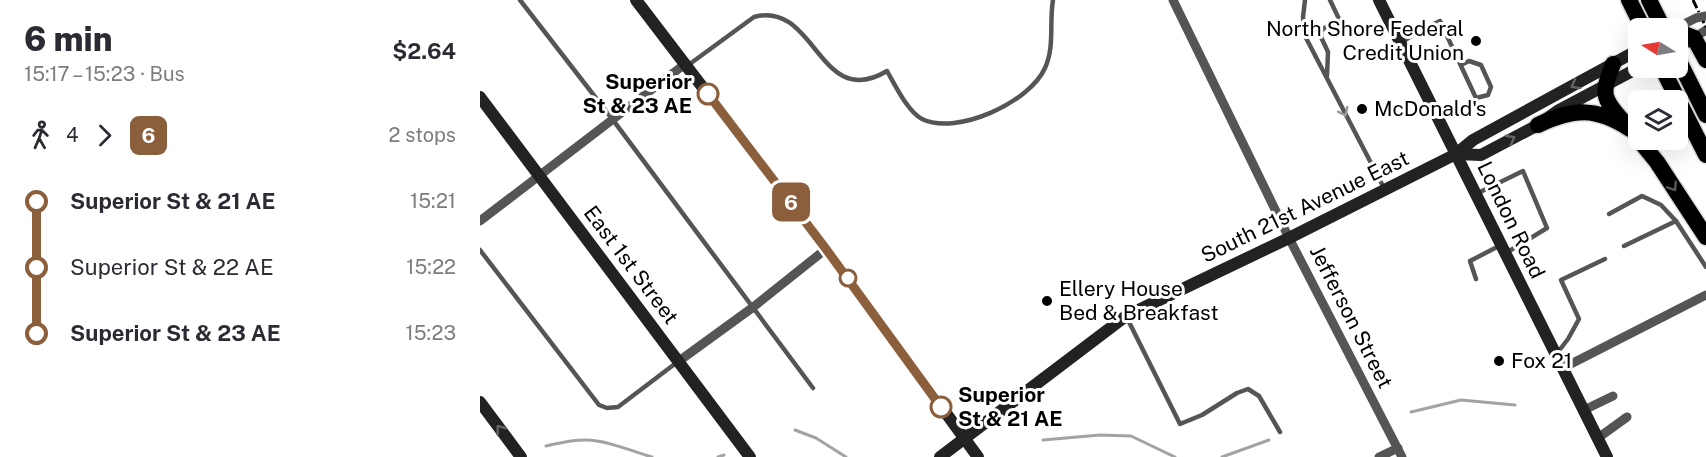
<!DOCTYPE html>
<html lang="en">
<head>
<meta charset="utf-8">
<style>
	body { margin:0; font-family:"Public Sans",sans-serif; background:#f2f2f3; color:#2b2b33; height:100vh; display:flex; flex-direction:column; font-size:22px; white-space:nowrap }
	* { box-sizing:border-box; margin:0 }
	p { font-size:20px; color:#7c7c81 }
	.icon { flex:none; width:33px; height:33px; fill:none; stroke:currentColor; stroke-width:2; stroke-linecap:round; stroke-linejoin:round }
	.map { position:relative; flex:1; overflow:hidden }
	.drawer { display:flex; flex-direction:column; background:#fff; width:480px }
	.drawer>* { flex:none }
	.badge { padding:0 12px; border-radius:9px; font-size:21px; line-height:39px }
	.needle { width:39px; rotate:281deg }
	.buttons { position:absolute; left:1148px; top:18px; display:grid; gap:12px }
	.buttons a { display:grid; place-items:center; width:60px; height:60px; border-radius:9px; background:#fff; box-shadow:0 6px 24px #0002; font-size:30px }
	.map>.badge { position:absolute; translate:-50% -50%; box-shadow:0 0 0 3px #fff }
	.legs { display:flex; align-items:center; gap:9px; height:66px; padding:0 24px; font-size:20px }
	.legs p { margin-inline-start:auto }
	.head { display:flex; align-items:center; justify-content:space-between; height:102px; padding:0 24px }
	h1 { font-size:33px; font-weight:800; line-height:45px }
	ul { padding:0 24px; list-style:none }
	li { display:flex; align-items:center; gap:21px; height:66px; font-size:22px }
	li i { display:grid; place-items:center; width:9px; height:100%; margin:0 8px; background:currentColor }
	li i::after { content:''; width:15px; height:15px; margin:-8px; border:4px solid; border-radius:50%; background:#fff }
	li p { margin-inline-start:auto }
	li:first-child i { background:linear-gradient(#0000 50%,currentColor 0) }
	li:last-child i { background:linear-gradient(currentColor 50%,#0000 0) }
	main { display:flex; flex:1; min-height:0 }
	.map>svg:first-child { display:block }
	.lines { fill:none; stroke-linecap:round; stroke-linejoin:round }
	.stream { stroke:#a3a3a3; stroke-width:3 }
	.highway-casing { stroke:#dbdbdb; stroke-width:19 }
	.lane { stroke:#555; stroke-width:4.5 }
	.street { stroke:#555; stroke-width:9 }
	.secondary { stroke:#222; stroke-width:12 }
	.highway { stroke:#000; stroke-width:16 }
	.rail { stroke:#000; stroke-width:3; stroke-dasharray:9 3 1.5 3; stroke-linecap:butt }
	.street-bridge { stroke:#555; stroke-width:9 }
	.oneway { stroke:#646464 }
	.oneway2 { stroke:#999 }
	.oneway3 { stroke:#595959 }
	.line-1-casing { stroke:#fff; stroke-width:14 }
	.line-1 { stroke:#8b5e3c; stroke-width:9 }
	.poi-dot { fill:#000; stroke:#fff; stroke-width:2 }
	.stop-1-dot { fill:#fff; stroke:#8b5e3c; stroke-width:3 }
	.labels { text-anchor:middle; stroke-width:6; stroke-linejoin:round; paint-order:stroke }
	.poi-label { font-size:21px; fill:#000; stroke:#fff; text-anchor:start }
	.stop-label { font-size:21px; font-weight:bold; fill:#000; stroke:#fff; text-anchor:end }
	.street-label { font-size:21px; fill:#000; stroke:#fff }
</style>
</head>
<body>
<main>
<section class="drawer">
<div class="head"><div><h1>6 min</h1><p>15:17 – 15:23 · Bus</p></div><b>$2.64</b></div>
<div class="legs"><svg class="icon" aria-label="walk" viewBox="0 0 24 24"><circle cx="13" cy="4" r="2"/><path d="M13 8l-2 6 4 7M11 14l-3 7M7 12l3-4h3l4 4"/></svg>4<svg class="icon" aria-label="forward" viewBox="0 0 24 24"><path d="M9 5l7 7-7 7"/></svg><b class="badge" style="background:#8b5e3c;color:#fff">6</b><p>2 stops</p></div>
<ul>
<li><i style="color:#8b5e3c"></i><b>Superior St &amp; 21 AE</b><p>15:21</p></li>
<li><i style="color:#8b5e3c"></i><span>Superior St &amp; 22 AE</span><p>15:22</p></li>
<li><i style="color:#8b5e3c"></i><b>Superior St &amp; 23 AE</b><p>15:23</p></li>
</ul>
</section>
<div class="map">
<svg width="1226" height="457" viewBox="0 0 1226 457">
	<rect width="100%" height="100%" fill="#fff"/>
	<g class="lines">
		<g class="stream">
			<polyline points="931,412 981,400 1035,405"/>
			<polyline points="315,430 336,438 366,457"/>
			<polyline points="563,440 620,435 651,436 695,457"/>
			<path d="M 66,446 C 80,443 93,439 108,440 C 129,441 151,451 172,457"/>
			<polyline points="238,457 244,455"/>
			<polyline points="742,457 789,440"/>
		</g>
		<g class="highway-casing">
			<g id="highway">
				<polyline points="1149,0 1163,28"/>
				<polyline points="1169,0 1183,28"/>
				<polyline points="1197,31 1214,38 1226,60"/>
				<polyline points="1197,57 1226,115"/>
				<path d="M 1133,64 C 1122,93 1121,97 1143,121"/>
				<polyline points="1182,68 1226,155"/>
				<path d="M 1058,125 C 1094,108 1116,107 1150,129"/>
				<polyline points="1159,140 1177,162 1226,237"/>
			</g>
		</g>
		<g class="lane">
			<polyline points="40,0 133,120 333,388"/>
			<polyline points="825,0 823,17 825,36 904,188"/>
			<polyline points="921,43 939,31 960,21 996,98 1008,95 1011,87 1001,65 989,61 981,65"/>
			<path d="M 207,66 L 274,17 C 336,0 339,112 407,71 C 415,85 428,112 442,119 C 477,136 550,102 565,68 C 575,46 569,23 573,0"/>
			<polyline points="847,76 848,52 841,37 841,31 846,27 860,21 850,0"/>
			<polyline points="996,194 1043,171 1067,228 1026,253"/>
			<polyline points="1129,214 1162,196 1181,205 1196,221"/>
			<polyline points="1144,246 1196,221 1226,267"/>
			<polyline points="0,250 119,405 127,408 138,407 196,363"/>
			<polyline points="996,279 990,261 1019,246"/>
			<polyline points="647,318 700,424 722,415 757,393 768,389 779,396 800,432"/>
			<polyline points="1078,352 1088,339 1099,319 1081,280 1125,259"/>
		</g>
		<g class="street">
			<polyline points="693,0 809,238 922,457"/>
			<polyline points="1214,38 1226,30"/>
			<polyline points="0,221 205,64"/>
			<polyline points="199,361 272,308 346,249"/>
			<polyline points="1083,368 1226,295"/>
			<polyline points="1104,410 1133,396"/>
			<polyline points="1118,438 1147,417"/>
			<polyline points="899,457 918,448"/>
		</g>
		<g class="secondary">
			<polyline points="156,0 350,254 498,457"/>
			<polyline points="899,0 1127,457"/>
			<polyline points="1197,47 1214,38"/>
			<polyline points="0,97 270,457"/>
			<polyline points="976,154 1001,155 1058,125 1079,110 1158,68"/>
			<polyline points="0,402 41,457"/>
			<polyline points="460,457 646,316 809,238 976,154 993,140 1158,50"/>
		</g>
		<use href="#highway" class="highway"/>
		<polyline class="rail" points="1213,0 1226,27"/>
		<polyline class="street-bridge" points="1196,28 1216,18 1226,16"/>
	</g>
	<defs><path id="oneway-chevron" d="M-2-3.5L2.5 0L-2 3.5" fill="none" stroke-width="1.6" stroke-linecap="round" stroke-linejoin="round" transform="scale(1.5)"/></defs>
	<g class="oneway">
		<use href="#oneway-chevron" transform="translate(1095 85) rotate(151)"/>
		<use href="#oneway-chevron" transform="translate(1031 139) rotate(-28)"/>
		<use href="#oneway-chevron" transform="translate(20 429) rotate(-127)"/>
	</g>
	<use class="oneway2" href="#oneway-chevron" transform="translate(864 112) rotate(63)"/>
	<use class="oneway3" href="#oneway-chevron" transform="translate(1193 187) rotate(57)"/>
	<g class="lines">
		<g class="line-1-casing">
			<polyline id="line-1" points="228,94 346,249 461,407"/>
		</g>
		<use href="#line-1" class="line-1"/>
	</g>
	<g class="poi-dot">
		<circle cx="996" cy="41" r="6"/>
		<circle cx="882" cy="109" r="6"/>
		<circle cx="567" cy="301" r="6"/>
		<circle cx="1019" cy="361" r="6"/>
	</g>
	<g class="stop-1-dot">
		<circle cx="228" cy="94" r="10"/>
		<circle cx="368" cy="278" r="8"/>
		<circle cx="461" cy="407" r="10"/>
	</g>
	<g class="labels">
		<g class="poi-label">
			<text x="984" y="36" text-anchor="end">North Shore Federal<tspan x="984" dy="24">Credit Union</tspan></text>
			<text x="894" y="116">McDonald's</text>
			<text x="579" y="296">Ellery House<tspan x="579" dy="24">Bed &amp; Breakfast</tspan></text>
			<text x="1031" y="368">Fox 21</text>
		</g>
		<g class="stop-label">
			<text x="212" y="89">Superior<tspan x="212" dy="24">St &amp; 23 AE</tspan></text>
			<text x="478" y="402" text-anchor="start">Superior<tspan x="478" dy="24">St &amp; 21 AE</tspan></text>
		</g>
		<g class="street-label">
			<text transform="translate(825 207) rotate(-26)" y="7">South 21st Avenue East</text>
			<text transform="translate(1031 220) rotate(64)" y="7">London Road</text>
			<text transform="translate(151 265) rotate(53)" y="7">East 1st Street</text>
			<text transform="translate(871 317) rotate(63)" y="7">Jefferson Street</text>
		</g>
	</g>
</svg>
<div class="buttons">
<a><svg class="needle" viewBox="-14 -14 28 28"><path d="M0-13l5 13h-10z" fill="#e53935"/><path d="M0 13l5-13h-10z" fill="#7c7c81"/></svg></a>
<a><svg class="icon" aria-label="layers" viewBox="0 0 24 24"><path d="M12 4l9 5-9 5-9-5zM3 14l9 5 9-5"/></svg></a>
</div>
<b class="badge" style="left:311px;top:202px;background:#8b5e3c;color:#fff">6</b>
</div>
</main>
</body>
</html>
